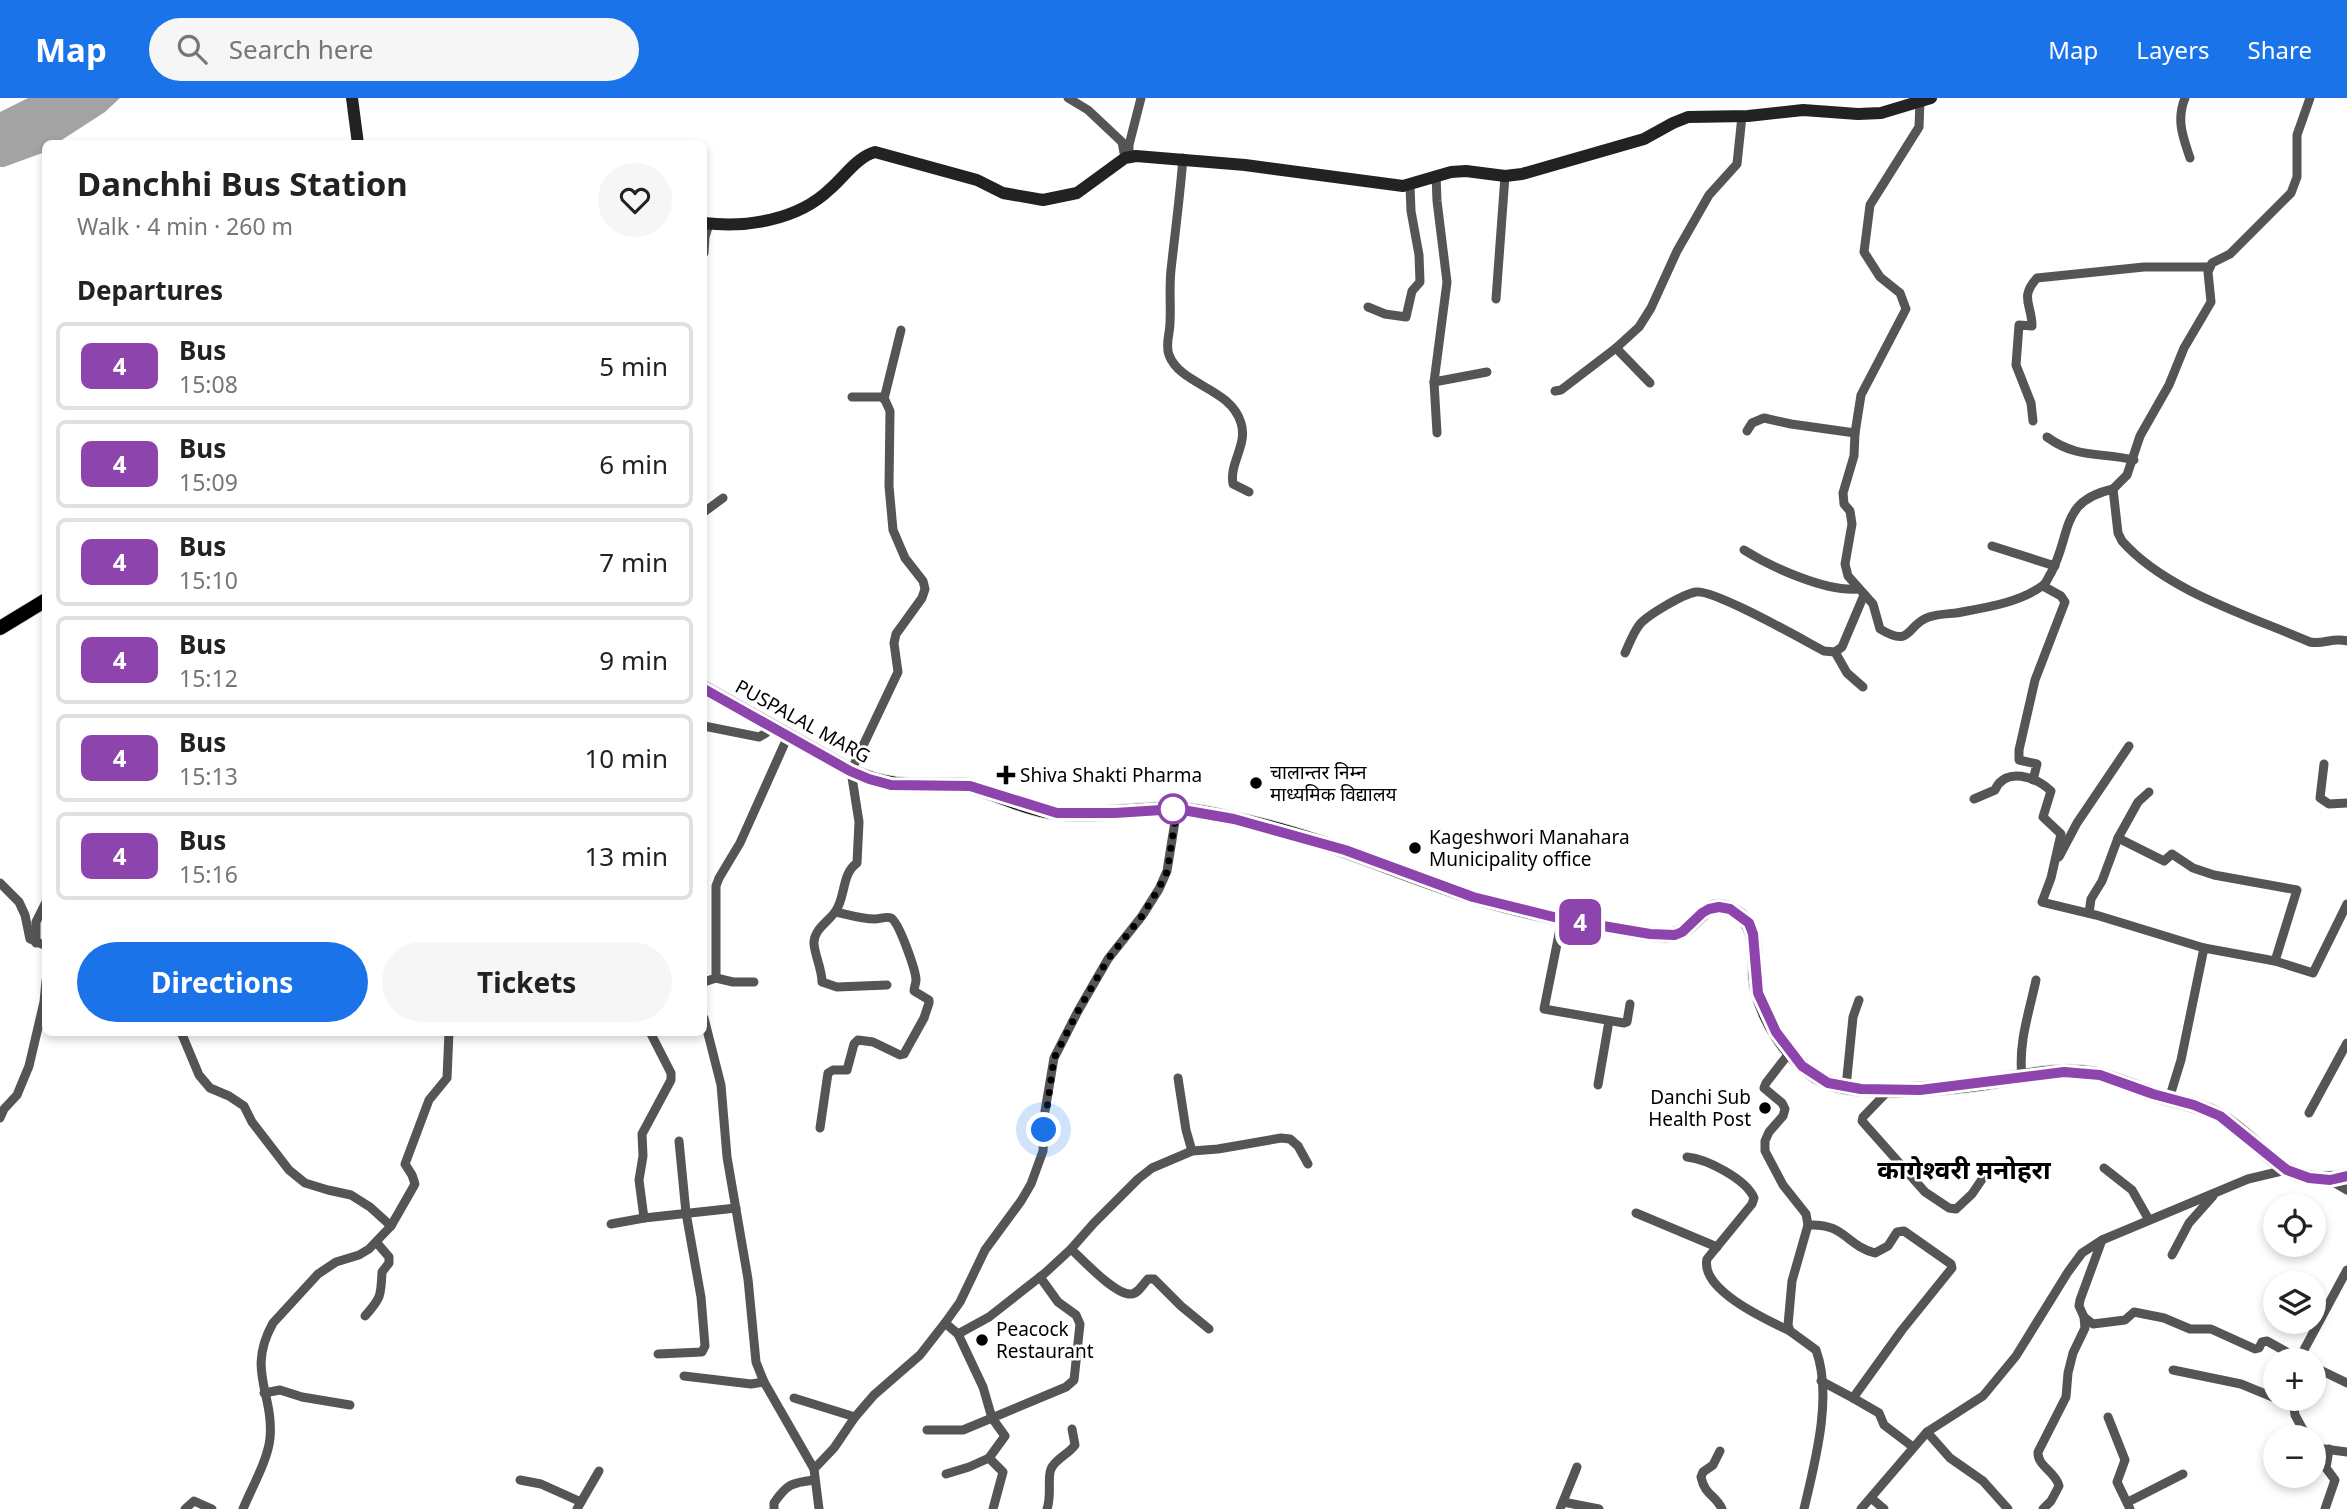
<!DOCTYPE html>
<html lang="en">
<head>
<meta charset="utf-8">
<style>
	body { margin:0; font-family:"Noto Sans","Noto Sans Devanagari",sans-serif; background:#f6f6f6; color:#222; height:100vh; display:flex; flex-direction:column; font-size:26px; white-space:nowrap }
	* { box-sizing:border-box; margin:0 }
	p { font-size:23px; color:#767676 }
	.icon { flex:none; width:38px; height:38px; fill:none; stroke:currentColor; stroke-width:2; stroke-linecap:round; stroke-linejoin:round }
	.map { position:relative; flex:1; overflow:hidden }
	.sheet { position:absolute; left:42px; top:42px; width:665px; height:896px; display:flex; flex-direction:column; background:#fff; border-radius:10px; box-shadow:0 4px 10px #0003 }
	.sheet>* { flex:none }
	.badge { padding:0 14px; border-radius:10px; font-size:24px; line-height:46px }
	.buttons { position:absolute; left:2263px; top:1096px; display:grid; gap:14px }
	.buttons a { display:grid; place-items:center; width:63px; height:63px; border-radius:50%; background:#fff; box-shadow:0 4px 10px #0003; font-size:35px }
	.you { position:absolute; width:35px; height:35px; margin:-18px; border:5px solid #fff; border-radius:50%; background:#1a73e8; box-shadow:0 0 0 10px #1a73e833 }
	.map>.badge { position:absolute; translate:-50% -50%; box-shadow:0 0 0 4px #fff }
	h2 { padding:0 35px; font-size:26px; line-height:63px }
	.round { display:grid; place-items:center; flex:none; width:74px; height:74px; border-radius:37px; background:#f6f6f6 }
	.summary { display:flex; align-items:center; justify-content:space-between; height:119px; padding:0 35px }
	h1 { font-size:33px; font-weight:700; line-height:52px }
	.primary-button { display:flex; gap:14px; margin-top:auto; padding:14px 35px }
	.primary-button a { flex:1; height:80px; border-radius:42px; background:#1a73e8; color:#fff; font-size:28px; font-weight:700; line-height:80px; text-align:center }
	.primary-button a+a { background:#f6f6f6; color:#222 }
	ul { padding:0; list-style:none }
	li { display:flex; align-items:center; gap:21px; height:88px; margin:0 14px 10px; padding:0 21px; border:4px solid #e0e0e0; border-radius:10px }
	li div { flex:1 }
	li b { display:block; font-size:26px }
	li em { font-style:normal }
	li .badge { min-width:77px; font-weight:700; text-align:center }
	header { display:flex; align-items:center; gap:42px; box-sizing:border-box; height:98px; padding:0 35px; background:#1a73e8; color:#fff }
	header strong { font-size:33px }
	nav { display:flex; gap:38px; margin-inline-start:auto; font-size:24px }
	.search { width:490px; height:63px; background:#f6f6f6; display:flex; align-items:center; gap:18px; box-sizing:border-box; padding:0 24px; border-radius:38px; color:#767676; font-size:26px }
	.map>svg:first-child { display:block }
	.water { fill:#a3a3a3 }
	.lines { fill:none; stroke-linecap:round; stroke-linejoin:round }
	.primary-casing { stroke:#dbdbdb; stroke-width:16 }
	.street { stroke:#555; stroke-width:9 }
	.secondary { stroke:#222; stroke-width:12 }
	.primary { stroke:#000; stroke-width:14 }
	.line-casing { stroke:#fff; stroke-width:16 }
	.line { stroke:#8e44ad; stroke-width:10 }
	.walk { stroke:#000; stroke-width:7; stroke-dasharray:0 12.6 }
	.poi-dot { fill:#000; stroke:#fff; stroke-width:2.5 }
	.stop-dot { fill:#fff; stroke:#8e44ad; stroke-width:3.5 }
	.labels { text-anchor:middle; stroke-width:5; stroke-linejoin:round; paint-order:stroke }
	.street-label { font-size:19px; fill:#000; stroke:#fff }
	.poi-label { font-size:19px; fill:#000; stroke:#fff; text-anchor:start }
	.district-label { font-size:26px; font-weight:bold; fill:#000; stroke:#fff }
</style>
</head>
<body>
<header>
<strong>Map</strong>
<div class="search"><svg class="icon" aria-label="search" viewBox="0 0 24 24"><circle cx="10" cy="10" r="6"/><path d="M15 15l6 6"/></svg>Search here</div>
<nav><a>Map</a><a>Layers</a><a>Share</a></nav>
</header>
<div class="map">
<svg width="2347" height="1411" viewBox="0 0 2347 1411">
	<rect width="100%" height="100%" fill="#fff"/>
	<polygon class="water" points="28,0 120,0 105,14 57,45 46,46 45,54 4,69 0,69 0,14"/>
	<g class="lines">
		<g class="primary-casing">
			<g id="primary">
				<polyline points="0,530 46,502"/>
				<path d="M 704,590 L 851,673 C 892,691 915,687 959,687 L 970,688 C 999,697 1029,712 1059,715 C 1098,719 1137,710 1176,711 C 1201,712 1228,720 1253,725 C 1327,742 1395,774 1467,797 C 1524,815 1583,825 1642,835 C 1654,836 1670,840 1681,834 C 1700,824 1706,799 1733,813 C 1764,828 1751,864 1757,890 C 1764,923 1789,961 1817,979 C 1835,990 1857,991 1877,992 C 1911,993 1945,990 1978,986 C 2017,980 2055,969 2094,976 C 2115,980 2134,989 2153,996 C 2175,1004 2199,1006 2220,1018 C 2267,1046 2281,1093 2347,1078"/>
			</g>
		</g>
		<g class="street">
			<polyline points="1068,0 1088,12 1122,44 1125,60"/>
			<path d="M 2185,0 C 2176,22 2183,39 2190,60"/>
			<path d="M 2310,0 L 2297,37 L 2297,79 L 2291,95 L 2230,156 L 2212,165 L 2208,174 L 2211,204 L 2184,250 L 2169,287 L 2140,338 L 2127,377 L 2113,391 L 2118,435 L 2122,443 C 2166,493 2250,518 2310,544 C 2323,547 2333,539 2347,543"/>
			<path d="M 1920,3 L 1919,29 L 1870,107 L 1864,154 L 1880,179 L 1900,195 L 1906,211 L 1861,297 L 1855,335 L 1854,358 L 1843,395 L 1844,406 L 1850,413 L 1852,426 L 1845,466 L 1848,478 L 1873,506 L 1880,531 C 1913,551 1906,526 1929,519 C 1938,516 1947,516 1956,515 C 1983,510 2019,505 2042,488 C 2047,485 2048,479 2051,475 C 2072,436 2059,403 2113,391"/>
			<polyline points="1129,57 1129,47 1141,0"/>
			<path d="M 1183,60 C 1180,98 1175,135 1171,172 C 1169,190 1171,208 1170,225 C 1170,235 1165,247 1169,257 C 1181,288 1230,289 1241,325 C 1248,347 1229,365 1233,386 L 1249,394"/>
			<polyline points="1436,77 1437,103 1447,184 1434,284 1437,335"/>
			<polyline points="704,155 705,139 709,126"/>
			<polyline points="1496,201 1505,78"/>
			<polyline points="1368,209 1385,216 1406,219 1412,193 1420,184 1419,157 1411,113 1410,88"/>
			<polyline points="1616,250 1650,285"/>
			<polyline points="1434,284 1487,274"/>
			<polyline points="1555,293 1561,292 1616,250 1639,229 1651,210 1677,153 1709,97 1737,66 1742,18"/>
			<path d="M 852,299 L 881,299 L 885,302 L 890,313 L 889,388 L 893,432 L 905,460 L 923,483 L 925,491 L 922,500 L 896,536 L 894,545 L 898,574 L 851,673 L 859,724 L 857,765 C 841,776 846,800 835,814 C 828,824 813,832 814,846 C 815,858 822,871 822,884 L 837,889 L 887,887"/>
			<polyline points="884,301 901,232"/>
			<path d="M 2033,323 L 2031,305 L 2016,267 L 2019,227 L 2032,228 C 2032,206 2019,200 2037,180 L 2144,169 L 2210,169"/>
			<polyline points="1747,333 1752,325 1764,320 1791,326 1855,335"/>
			<path d="M 2047,339 C 2077,361 2101,354 2134,362"/>
			<polyline points="704,414 723,400"/>
			<polyline points="1992,448 2055,468"/>
			<path d="M 1744,452 C 1771,469 1826,494 1858,491"/>
			<polyline points="1835,554 1847,575 1863,589"/>
			<path d="M 1625,555 C 1629,546 1633,535 1640,526 C 1648,517 1683,496 1696,494 C 1714,491 1803,542 1824,553 L 1835,554 L 1842,549 L 1864,497"/>
			<polyline points="704,628 759,639 766,635 770,627"/>
			<polyline points="2324,666 2320,700 2329,706 2347,705"/>
			<polyline points="2033,682 2037,666 2019,662 2019,652 2035,582 2065,504 2061,498 2043,488"/>
			<path d="M 1974,701 L 1995,692 C 2005,668 2036,679 2051,693 L 2043,719 L 2061,736 L 2051,780 L 2042,804 L 2096,817 L 2204,850 L 2275,863 L 2313,875 L 2347,806"/>
			<polyline points="2118,740 2138,704 2149,694"/>
			<polyline points="2059,759 2077,725 2129,648"/>
			<polyline points="0,785 19,804 25,817 30,841 46,848"/>
			<polyline points="2089,815 2091,801 2102,783 2118,740 2164,763 2172,756 2193,770 2214,777 2297,792 2275,863"/>
			<polyline points="1562,821 1544,911 1624,925 1627,924 1630,906"/>
			<polyline points="36,845 36,824 46,804"/>
			<polyline points="716,880 733,884 754,884"/>
			<polyline points="704,884 716,880 716,788 719,780 740,745 788,638"/>
			<polyline points="704,920 721,987 727,1059 748,1181 756,1264 764,1284 814,1371"/>
			<path d="M 181,934 L 199,977 L 210,990 L 229,998 L 244,1008 L 252,1024 L 289,1072 L 305,1085 L 328,1092 L 351,1097 L 370,1109 L 391,1128 L 369,1151 L 359,1157 L 336,1164 L 318,1176 L 273,1225 C 246,1273 274,1295 270,1340 C 268,1362 251,1391 243,1411"/>
			<polyline points="650,934 671,975 671,982 642,1036 643,1058 639,1082 644,1120 736,1110"/>
			<path d="M 1790,954 L 1766,985 L 1764,990 L 1782,1005 L 1785,1011 L 1783,1018 L 1769,1034 L 1765,1043 L 1765,1053 L 1783,1087 L 1806,1116 L 1808,1127 L 1792,1183 L 1788,1227 L 1790,1233 L 1816,1252 C 1833,1298 1815,1364 1804,1411"/>
			<path d="M 2022,979 C 2018,945 2029,915 2036,882"/>
			<polyline points="1178,980 1186,1032 1192,1053"/>
			<polyline points="1598,987 1609,923"/>
			<polyline points="1846,989 1853,919 1859,902"/>
			<polyline points="1889,992 1863,1019 1862,1023 1925,1094 1949,1110 1956,1111 1972,1096 1991,1068"/>
			<polyline points="2169,1001 2181,962 2204,850"/>
			<polyline points="2309,1015 2347,945"/>
			<polyline points="0,1020 4,1011 17,997 29,968 44,904 46,883"/>
			<path d="M 820,1030 L 828,975 L 833,972 L 847,972 L 854,946 L 858,942 L 873,944 L 900,957 L 904,956 L 924,920 L 929,905 L 929,902 L 914,893 C 914,889 916,886 916,882 C 916,873 899,824 891,820 C 887,818 880,821 875,821 C 862,821 849,817 836,814"/>
			<path d="M 1687,1059 C 1707,1061 1746,1081 1754,1100 L 1752,1106 L 1707,1161 C 1700,1192 1767,1222 1790,1233"/>
			<polyline points="2104,1070 2132,1092 2149,1122"/>
			<polyline points="2330,1082 2347,1092"/>
			<polyline points="1636,1115 1717,1149"/>
			<polyline points="611,1126 644,1120"/>
			<path d="M 1808,1127 C 1845,1125 1845,1147 1875,1155 L 1888,1148 L 1897,1134 L 1904,1133 L 1951,1166 L 1952,1170 L 1902,1232 L 1853,1300 L 1821,1283"/>
			<polyline points="391,1128 415,1086 412,1077 405,1066 429,1002 447,980 449,934"/>
			<path d="M 1071,1151 C 1083,1162 1115,1197 1131,1196 C 1138,1196 1143,1186 1148,1181 L 1154,1181 L 1181,1208 L 1209,1231"/>
			<polyline points="2172,1157 2189,1125 2213,1098"/>
			<path d="M 365,1218 C 381,1200 381,1198 382,1174 L 389,1165 L 389,1159 L 377,1145"/>
			<polyline points="2084,1219 2093,1226 2125,1222 2134,1214 2164,1220 2190,1231 2211,1231 2255,1251 2259,1250 2262,1244 2267,1243 2301,1262"/>
			<polyline points="945,1225 958,1236 983,1289 992,1320 1005,1338 989,1360 1003,1374 993,1411"/>
			<polyline points="958,1236 989,1219 1045,1175 1071,1151 1094,1125 1138,1081 1152,1070 1192,1053 1218,1051 1281,1040 1290,1041 1298,1048 1308,1066"/>
			<polyline points="658,1256 702,1254 705,1248 701,1199 686,1115 679,1043"/>
			<polyline points="2299,1261 2347,1172"/>
			<polyline points="2314,1269 2347,1285"/>
			<polyline points="2173,1272 2241,1286 2275,1300"/>
			<polyline points="684,1278 751,1286 764,1284"/>
			<polyline points="264,1295 280,1292 302,1299 350,1307"/>
			<polyline points="794,1300 855,1319"/>
			<polyline points="1853,1300 1879,1315 1884,1327 1913,1349"/>
			<polyline points="2293,1300 2295,1317 2307,1339"/>
			<polyline points="2108,1319 2125,1362 2117,1384 2130,1411"/>
			<polyline points="927,1332 963,1332 1066,1289 1074,1282 1080,1226 1076,1217 1058,1204 1040,1179"/>
			<polyline points="1927,1334 1950,1360 1983,1383 2008,1411"/>
			<polyline points="2314,1347 2317,1350 2347,1354"/>
			<path d="M 1720,1353 L 1713,1367 L 1703,1374 L 1701,1379 C 1705,1398 1716,1397 1722,1411"/>
			<polyline points="946,1376 969,1369 989,1360"/>
			<polyline points="520,1382 541,1386 581,1404 577,1411"/>
			<polyline points="1871,1400 1884,1411"/>
			<polyline points="581,1404 599,1373"/>
			<polyline points="1563,1404 1599,1411"/>
			<polyline points="2128,1404 2183,1376"/>
			<polyline points="185,1411 194,1403 212,1411"/>
			<path d="M 774,1411 L 774,1405 C 787,1386 791,1385 814,1382"/>
			<polyline points="819,1411 814,1371 834,1350 855,1319 874,1297 920,1257 945,1225 960,1204 985,1152 1021,1103 1031,1086 1043,1053 1045,1013 1054,960 1078,913 1108,861 1142,818 1159,791 1167,773 1177,711"/>
			<path d="M 1047,1411 C 1052,1397 1047,1380 1051,1371 C 1055,1361 1069,1356 1075,1347 L 1072,1331"/>
			<polyline points="1560,1411 1577,1369"/>
			<polyline points="1861,1411 1927,1334 1983,1298 2016,1258 2068,1174 2082,1155 2102,1142 2248,1081 2286,1072"/>
			<path d="M 2043,1411 L 2051,1403 L 2059,1388 C 2056,1374 2037,1368 2038,1354 L 2066,1299 L 2068,1275 L 2073,1255 L 2085,1230 L 2084,1219 L 2079,1208 L 2080,1202 L 2102,1142"/>
			<polyline points="2325,1411 2335,1382 2326,1370 2329,1351"/>
		</g>
		<g class="secondary">
			<polyline points="352,0 358,46"/>
			<path d="M 704,125 C 747,130 798,122 830,91 C 844,79 857,59 875,54 L 977,82 L 1003,95 L 1043,102 L 1077,95 L 1125,60 L 1136,58 L 1245,67 L 1403,88 L 1451,74 L 1466,73 L 1505,78 L 1522,76 L 1644,41 L 1673,25 L 1688,19 L 1748,18 L 1803,12 L 1858,16 L 1881,15 L 1931,0"/>
		</g>
		<use href="#primary" class="primary"/>
	</g>
	<g class="lines">
		<g class="line-casing">
			<polyline id="line" points="704,591 850,673 869,681 891,687 970,688 1057,715 1115,715 1177,711 1234,721 1345,752 1473,799 1562,821 1650,836 1675,837 1682,834 1702,815 1709,811 1719,809 1730,811 1749,825 1753,836 1758,895 1776,934 1802,968 1828,985 1861,991 1920,992 2064,974 2100,977 2153,996 2194,1007 2220,1018 2287,1072 2309,1080 2330,1082 2347,1078"/>
		</g>
		<use href="#line" class="line"/>
		<polyline class="walk" points="1044,1032 1054,960 1078,913 1108,861 1142,818 1159,790 1167,774 1177,711 1173,711"/>
	</g>
	<g class="poi-dot">
		<path d="M1002.5 666.5h7v7h7v7h-7v7h-7v-7h-7v-7h7z"/>
		<circle cx="1256" cy="685" r="7"/>
		<circle cx="1415" cy="750" r="7"/>
		<circle cx="1765" cy="1010" r="7"/>
		<circle cx="982" cy="1242" r="7"/>
	</g>
	<circle class="stop-dot" cx="1173" cy="711" r="14"/>
	<g class="labels">
		<g class="street-label">
			<text transform="translate(803 623) rotate(29)" y="7">PUSPALAL MARG</text>
		</g>
		<g class="poi-label">
			<text x="1270" y="681">चालान्तर निम्न<tspan x="1270" dy="22">माध्यमिक विद्यालय</tspan></text>
			<text x="1020" y="684">Shiva Shakti Pharma</text>
			<text x="1429" y="746">Kageshwori Manahara<tspan x="1429" dy="22">Municipality office</tspan></text>
			<text x="1751" y="1006" text-anchor="end">Danchi Sub<tspan x="1751" dy="22">Health Post</tspan></text>
			<text x="996" y="1238">Peacock<tspan x="996" dy="22">Restaurant</tspan></text>
		</g>
		<g class="district-label">
			<text x="1964" y="1081">कागेश्वरी मनोहरा</text>
		</g>
	</g>
</svg>
<div class="buttons">
<a><svg class="icon" aria-label="locate" viewBox="0 0 24 24"><circle cx="12" cy="12" r="6"/><path d="M12 2v4M12 18v4M2 12h4M18 12h4"/></svg></a>
<a><svg class="icon" aria-label="layers" viewBox="0 0 24 24"><path d="M12 4l9 5-9 5-9-5zM3 14l9 5 9-5"/></svg></a>
<a>+</a>
<a>−</a>
</div>
<div class="you" style="left:1044px;top:1032px"></div>
<b class="badge" style="left:1580px;top:824px;background:#8e44ad;color:#fff">4</b>
<section class="sheet">
<div class="summary"><div><h1>Danchhi Bus Station</h1><p>Walk · 4 min · 260 m</p></div><a class="round"><svg class="icon" aria-label="heart" viewBox="0 0 24 24"><path d="M12 20l-8-8c-3-5 5-10 8-4 3-6 11-1 8 4z"/></svg></a></div>
<h2>Departures</h2>
<ul>
<li><span class="badge" style="background:#8e44ad;color:#fff">4</span><div><b>Bus</b><p>15:08</p></div><em>5 min</em></li>
<li><span class="badge" style="background:#8e44ad;color:#fff">4</span><div><b>Bus</b><p>15:09</p></div><em>6 min</em></li>
<li><span class="badge" style="background:#8e44ad;color:#fff">4</span><div><b>Bus</b><p>15:10</p></div><em>7 min</em></li>
<li><span class="badge" style="background:#8e44ad;color:#fff">4</span><div><b>Bus</b><p>15:12</p></div><em>9 min</em></li>
<li><span class="badge" style="background:#8e44ad;color:#fff">4</span><div><b>Bus</b><p>15:13</p></div><em>10 min</em></li>
<li><span class="badge" style="background:#8e44ad;color:#fff">4</span><div><b>Bus</b><p>15:16</p></div><em>13 min</em></li>
</ul>
<div class="primary-button"><a>Directions</a><a>Tickets</a></div>
</section>
</div>
</body>
</html>
